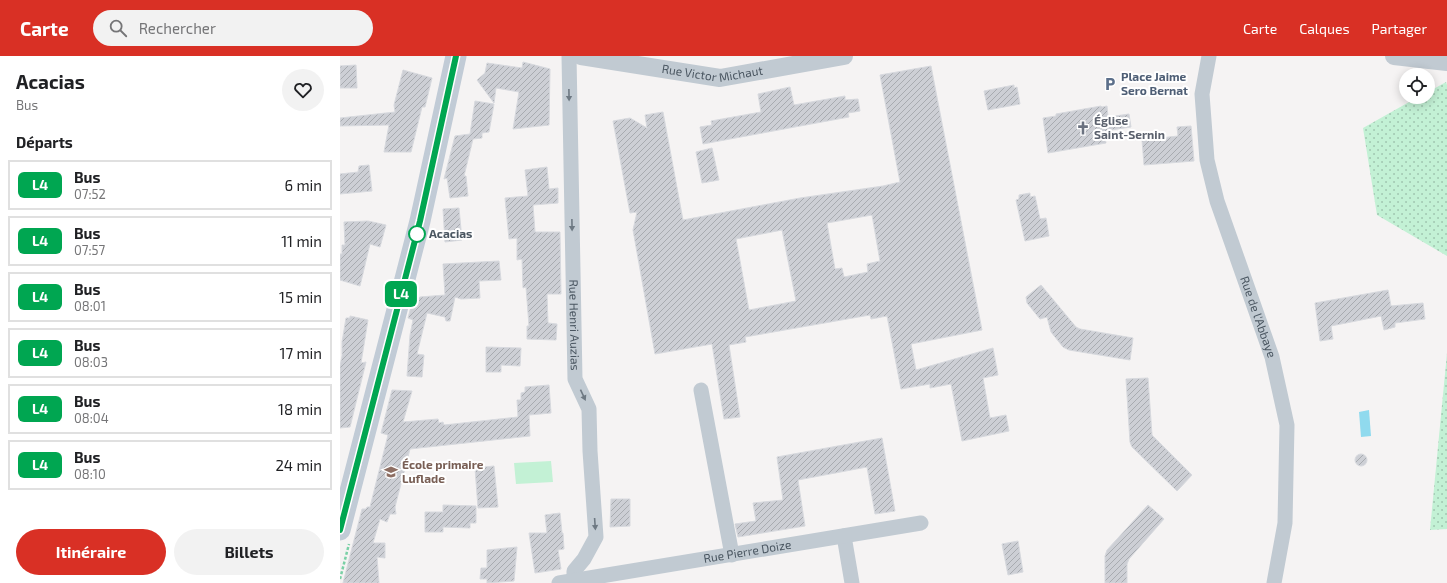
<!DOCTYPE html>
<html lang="fr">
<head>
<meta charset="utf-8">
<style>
	body { margin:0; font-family:"Exo 2",sans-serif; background:#f2f2f2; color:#202124; height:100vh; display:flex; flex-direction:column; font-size:15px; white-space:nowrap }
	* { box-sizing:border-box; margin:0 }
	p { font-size:13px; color:#757577 }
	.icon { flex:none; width:22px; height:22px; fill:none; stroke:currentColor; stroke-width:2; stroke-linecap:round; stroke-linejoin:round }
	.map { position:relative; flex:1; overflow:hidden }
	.panel { display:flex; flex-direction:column; background:#fff; width:340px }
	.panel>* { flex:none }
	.badge { padding:0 8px; border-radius:6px; font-size:14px; line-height:26px }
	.buttons { position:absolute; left:1059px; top:12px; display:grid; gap:8px }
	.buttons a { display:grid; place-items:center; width:36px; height:36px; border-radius:50%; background:#fff; box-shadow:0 2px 10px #0003; font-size:20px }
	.map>.badge { position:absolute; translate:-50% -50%; box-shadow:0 0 0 2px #fff }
	h2 { padding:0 16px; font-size:15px; line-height:36px }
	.round { display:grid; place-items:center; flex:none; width:42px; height:42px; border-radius:21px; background:#f2f2f2 }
	.head { display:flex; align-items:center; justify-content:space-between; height:68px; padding:0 16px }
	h1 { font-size:19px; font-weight:700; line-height:30px }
	.cta { display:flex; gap:8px; margin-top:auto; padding:8px 16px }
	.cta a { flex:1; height:46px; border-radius:24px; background:#d93025; color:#fff; font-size:16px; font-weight:700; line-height:46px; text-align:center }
	.cta a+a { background:#f2f2f2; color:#202124 }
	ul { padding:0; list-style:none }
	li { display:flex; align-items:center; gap:12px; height:50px; margin:0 8px 6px; padding:0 8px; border:2px solid #e0e0e0; border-radius:0px }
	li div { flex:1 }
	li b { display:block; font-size:15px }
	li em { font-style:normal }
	li .badge { min-width:44px; font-weight:700; text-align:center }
	header { display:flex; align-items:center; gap:24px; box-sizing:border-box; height:56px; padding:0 20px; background:#d93025; color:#fff }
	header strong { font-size:19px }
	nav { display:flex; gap:22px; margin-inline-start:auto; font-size:14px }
	.search { width:280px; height:36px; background:#f2f2f2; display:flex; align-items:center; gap:10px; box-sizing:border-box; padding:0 14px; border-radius:22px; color:#757577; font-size:15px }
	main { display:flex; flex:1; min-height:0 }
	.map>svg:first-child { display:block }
	.grass { fill:url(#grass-dots) }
	.garden { fill:#c3f1d5 }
	.water { fill:#90daee }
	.building { fill:url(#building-hatch); stroke:#d7d9de; fill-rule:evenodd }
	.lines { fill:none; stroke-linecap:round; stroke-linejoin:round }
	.path { stroke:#7ad0a6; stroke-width:2.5; stroke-dasharray:3 2; stroke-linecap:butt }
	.minor { stroke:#c1cad2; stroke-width:15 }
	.tertiary { stroke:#c1cad2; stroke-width:18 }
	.secondary { stroke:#c1cbd6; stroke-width:21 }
	.oneway { fill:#6e7983 }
	.line-casing { stroke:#fff; stroke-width:9 }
	.line { stroke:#00a651; stroke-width:6 }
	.stop-dot { fill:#fff; stroke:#00a651; stroke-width:2 }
	.labels { text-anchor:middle; stroke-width:4; stroke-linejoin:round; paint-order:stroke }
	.street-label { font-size:12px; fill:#4a5661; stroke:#fff }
	.service-label { font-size:12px; font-weight:bold; fill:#4e5e75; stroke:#fff; text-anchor:start }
	.worship-label { font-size:12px; font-weight:bold; fill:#5b616d; stroke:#fff; text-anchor:start }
	.stop-label { font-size:12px; font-weight:bold; fill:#4a5661; stroke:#fff; text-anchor:start }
	.education-label { font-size:12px; font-weight:bold; fill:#785e54; stroke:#fff; text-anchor:start }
</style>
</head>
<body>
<header>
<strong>Carte</strong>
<div class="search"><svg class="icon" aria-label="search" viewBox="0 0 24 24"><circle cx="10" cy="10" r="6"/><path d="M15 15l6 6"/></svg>Rechercher</div>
<nav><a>Carte</a><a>Calques</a><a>Partager</a></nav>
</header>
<main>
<section class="panel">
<div class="head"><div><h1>Acacias</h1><p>Bus</p></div><a class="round"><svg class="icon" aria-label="heart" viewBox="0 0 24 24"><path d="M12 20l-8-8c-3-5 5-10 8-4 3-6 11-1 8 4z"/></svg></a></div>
<h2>Départs</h2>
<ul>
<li><span class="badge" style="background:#00a651;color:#fff">L4</span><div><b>Bus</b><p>07:52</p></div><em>6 min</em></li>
<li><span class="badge" style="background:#00a651;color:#fff">L4</span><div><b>Bus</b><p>07:57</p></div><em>11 min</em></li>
<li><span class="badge" style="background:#00a651;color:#fff">L4</span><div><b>Bus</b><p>08:01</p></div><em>15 min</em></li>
<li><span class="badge" style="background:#00a651;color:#fff">L4</span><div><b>Bus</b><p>08:03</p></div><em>17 min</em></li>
<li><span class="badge" style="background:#00a651;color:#fff">L4</span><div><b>Bus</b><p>08:04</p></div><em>18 min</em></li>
<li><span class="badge" style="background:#00a651;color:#fff">L4</span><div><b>Bus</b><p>08:10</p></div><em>24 min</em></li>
</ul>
<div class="cta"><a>Itinéraire</a><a>Billets</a></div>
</section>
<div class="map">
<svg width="1107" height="527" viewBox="0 0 1107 527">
	<defs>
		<pattern id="grass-dots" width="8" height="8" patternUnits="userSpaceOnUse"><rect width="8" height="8" fill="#c3f1d5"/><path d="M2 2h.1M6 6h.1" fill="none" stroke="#a0c6b0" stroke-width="1.8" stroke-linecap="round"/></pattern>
		<pattern id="building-hatch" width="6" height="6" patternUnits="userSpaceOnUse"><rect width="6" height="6" fill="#cdcfd5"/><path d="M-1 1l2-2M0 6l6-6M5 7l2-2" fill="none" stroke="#a8abb0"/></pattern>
	</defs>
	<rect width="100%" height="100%" fill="#f5f3f3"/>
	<g class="grass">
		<polygon points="1106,26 1107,29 1107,200 1037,159 1023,72 1078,41 1088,41 1088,36"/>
		<polygon points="1107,297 1107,473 1090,474"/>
	</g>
	<polygon class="garden" points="211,405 213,426 176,428 174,407"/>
	<polygon class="water" points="1029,354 1031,380 1021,381 1019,356"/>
	<g class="building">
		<polygon points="183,6 210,13 209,69 173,73 179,36 156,32 154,47 137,24 145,17 147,7 182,12"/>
		<polygon points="16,9 17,32 0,32 0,10"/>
		<path d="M 591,10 L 642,274 L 571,288 L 576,314 L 653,292 L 658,319 L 643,322 L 650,362 L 666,359 L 669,375 L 622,385 L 611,328 L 590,332 L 590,328 L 561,333 L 547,260 L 531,263 L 530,259 L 405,281 L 406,286 L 389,289 L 400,361 L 384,363 L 372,288 L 315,298 L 293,174 L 297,156 L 290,157 L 273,65 L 290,62 L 307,72 L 305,59 L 323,56 L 343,164 L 460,142 L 543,130 L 560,126 L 540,19 ZM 532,159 L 540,205 L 527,208 L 528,216 L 504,221 L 502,212 L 495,213 L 487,167 ZM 442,174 L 456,245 L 409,254 L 396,183 Z"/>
		<polygon points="63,14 92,22 85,51 82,51 71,96 44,96 49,69 0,70 0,62 55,56 54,49"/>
		<polygon points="674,29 674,32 677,31 680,48 648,54 644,35"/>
		<polygon points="450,31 454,49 505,40 505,44 518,43 520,55 508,57 509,61 363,88 360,71 372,69 371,65 421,56 418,38"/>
		<polygon points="135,45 154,48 149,76 142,77 142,82 133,83 124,120 126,120 128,140 110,142 107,122 104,123 115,80 130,78"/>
		<polygon points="761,50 762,51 767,50 768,61 789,58 791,71 771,74 765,82 766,87 708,97 703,62 716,60 716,58"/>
		<polygon points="851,70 854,105 804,109 802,84 838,80 837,71"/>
		<polygon points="372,92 379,124 362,127 356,96"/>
		<polygon points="29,109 32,135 0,138 0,118 18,116 19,110"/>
		<polygon points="207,111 209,133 218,132 218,147 193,149 195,176 220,176 221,238 207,238 208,267 217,268 216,284 187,283 187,270 189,270 186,231 183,232 182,203 177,204 177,182 169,183 165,142 188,140 185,114"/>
		<polygon points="690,137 690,141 695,140 700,163 706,162 709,180 685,185 676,144 679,143 679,139"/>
		<polygon points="119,152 122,184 105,186 103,153"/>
		<polygon points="28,165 46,169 40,191 30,188 20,230 0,224 0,198 2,198 2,189 5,189 4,166"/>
		<polygon points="159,205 161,224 139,225 140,242 121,243 115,241 110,265 106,265 105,261 87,257 77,298 84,299 82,321 67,320 70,279 73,264 68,262 73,243 76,244 80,241 105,239 103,208"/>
		<polygon points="701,229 736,271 740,273 793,282 790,304 729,294 723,291 711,276 707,261 700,263 687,247 686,241"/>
		<polygon points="1048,234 1051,250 1083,247 1085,263 1055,267 1055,271 1044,274 1041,260 991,270 993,283 980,285 975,247"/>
		<polygon points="10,260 28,264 21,307 26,306 10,371 0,372 0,310 2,300 2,286 6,262 10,262"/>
		<polygon points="146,291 181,292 180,310 161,309 161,316 146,316"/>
		<polygon points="808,322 812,379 852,419 837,435 792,391 790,386 786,323"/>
		<polygon points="209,329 211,357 189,359 190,380 70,393 55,451 56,458 50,458 47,466 40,463 33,487 45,487 45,502 37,501 39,527 3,527 22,453 26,453 27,451 30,451 48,379 41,377 52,334 72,335 63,366 98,363 99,367 103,366 104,369 178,361 177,344 181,344 181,337 185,336 185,331"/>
		<polygon points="542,382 555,455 535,458 527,411 458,424 465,470 398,481 395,468 416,465 413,447 443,444 437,401"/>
		<circle cx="1021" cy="404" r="6"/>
		<polygon points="154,410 158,451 138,452 135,412"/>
		<polygon points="271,443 290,443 290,470 270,471"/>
		<polygon points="103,449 136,450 136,467 130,467 130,472 103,471 103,476 85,476 85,456 103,456"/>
		<polygon points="808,449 824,463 789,503 787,508 787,527 765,527 765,500 767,494"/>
		<polygon points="220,457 222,477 223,477 224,493 218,494 221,513 195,517 189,477 207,477 205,459"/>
		<polygon points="678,485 683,516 668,519 662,488"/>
		<polygon points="177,491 174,525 147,527 147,523 140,523 141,512 147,512 147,494"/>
	</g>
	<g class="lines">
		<polyline class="path" points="0,523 9,488"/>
		<g class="minor">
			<path id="s1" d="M 229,0 L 235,323 L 249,353 L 250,395 L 256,481 L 244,503 L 234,515 L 234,527"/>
			<path id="s2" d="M 869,0 L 862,38 L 867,104 L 877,145 L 932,301 L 947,369 L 945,467 L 934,527"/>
			<polyline points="361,334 392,499"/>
			<polyline points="504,480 512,527"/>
			<path id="s3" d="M 219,527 L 581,467"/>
		</g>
		<g class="tertiary">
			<path id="s4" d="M 241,0 L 380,22 L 504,0"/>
			<polyline points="1054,0 1107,6"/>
		</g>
		<polyline class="secondary" points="0,474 80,165 116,0"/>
	</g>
	<defs><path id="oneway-solid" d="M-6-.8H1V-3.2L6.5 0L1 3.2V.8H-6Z"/></defs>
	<g class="oneway">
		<use href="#oneway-solid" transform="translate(229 39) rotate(89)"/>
		<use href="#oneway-solid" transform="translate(232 169) rotate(89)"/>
		<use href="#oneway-solid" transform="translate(243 339) rotate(65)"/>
		<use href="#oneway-solid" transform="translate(255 468) rotate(86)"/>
	</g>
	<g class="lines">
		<g class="line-casing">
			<polyline id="line" points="0,474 80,165 116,0"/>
		</g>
		<use href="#line" class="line"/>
	</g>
	<defs>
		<g id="parking-bare" transform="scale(1.08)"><path d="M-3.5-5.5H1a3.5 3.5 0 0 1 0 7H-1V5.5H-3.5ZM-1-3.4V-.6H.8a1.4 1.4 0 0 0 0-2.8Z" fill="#5c6f8a" stroke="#fff" stroke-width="2.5" paint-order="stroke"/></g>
		<g id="church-bare" transform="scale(1.08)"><path d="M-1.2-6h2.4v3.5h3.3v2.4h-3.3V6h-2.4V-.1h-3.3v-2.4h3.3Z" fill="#6b7280" stroke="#fff" stroke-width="2.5" paint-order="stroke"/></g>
		<g id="school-bare" transform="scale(1.08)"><path d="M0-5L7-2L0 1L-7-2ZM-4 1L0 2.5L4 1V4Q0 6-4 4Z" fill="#8d6e63" stroke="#fff" stroke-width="2.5" paint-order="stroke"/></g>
	</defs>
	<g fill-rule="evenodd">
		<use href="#parking-bare" x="770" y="28"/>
		<use href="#church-bare" x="743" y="72"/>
		<use href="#school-bare" x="51" y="416"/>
	</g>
	<circle class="stop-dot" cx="77" cy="178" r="8"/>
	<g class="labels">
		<g class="street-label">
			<text dy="4" stroke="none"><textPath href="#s4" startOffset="133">Rue Victor Michaut</textPath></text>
			<text dy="4" stroke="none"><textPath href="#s2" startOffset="270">Rue de l'Abbaye</textPath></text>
			<text dy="4" stroke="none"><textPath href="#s1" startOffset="269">Rue Henri Auzias</textPath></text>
			<text dy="4" stroke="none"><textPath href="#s3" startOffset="191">Rue Pierre Doize</textPath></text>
		</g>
		<g class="service-label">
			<text x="781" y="25">Place Jaime<tspan x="781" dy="14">Sero Bernat</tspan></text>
		</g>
		<g class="worship-label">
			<text x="754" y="69">Église<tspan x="754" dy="14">Saint-Sernin</tspan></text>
		</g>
		<g class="stop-label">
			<text x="89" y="182">Acacias</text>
		</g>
		<g class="education-label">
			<text x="62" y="413">École primaire<tspan x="62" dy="14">Luflade</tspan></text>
		</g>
	</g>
</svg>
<div class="buttons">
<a><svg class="icon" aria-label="locate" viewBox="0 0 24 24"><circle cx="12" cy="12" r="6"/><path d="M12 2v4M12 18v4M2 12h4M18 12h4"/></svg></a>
</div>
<b class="badge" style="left:61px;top:238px;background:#00a651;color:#fff">L4</b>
</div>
</main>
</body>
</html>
